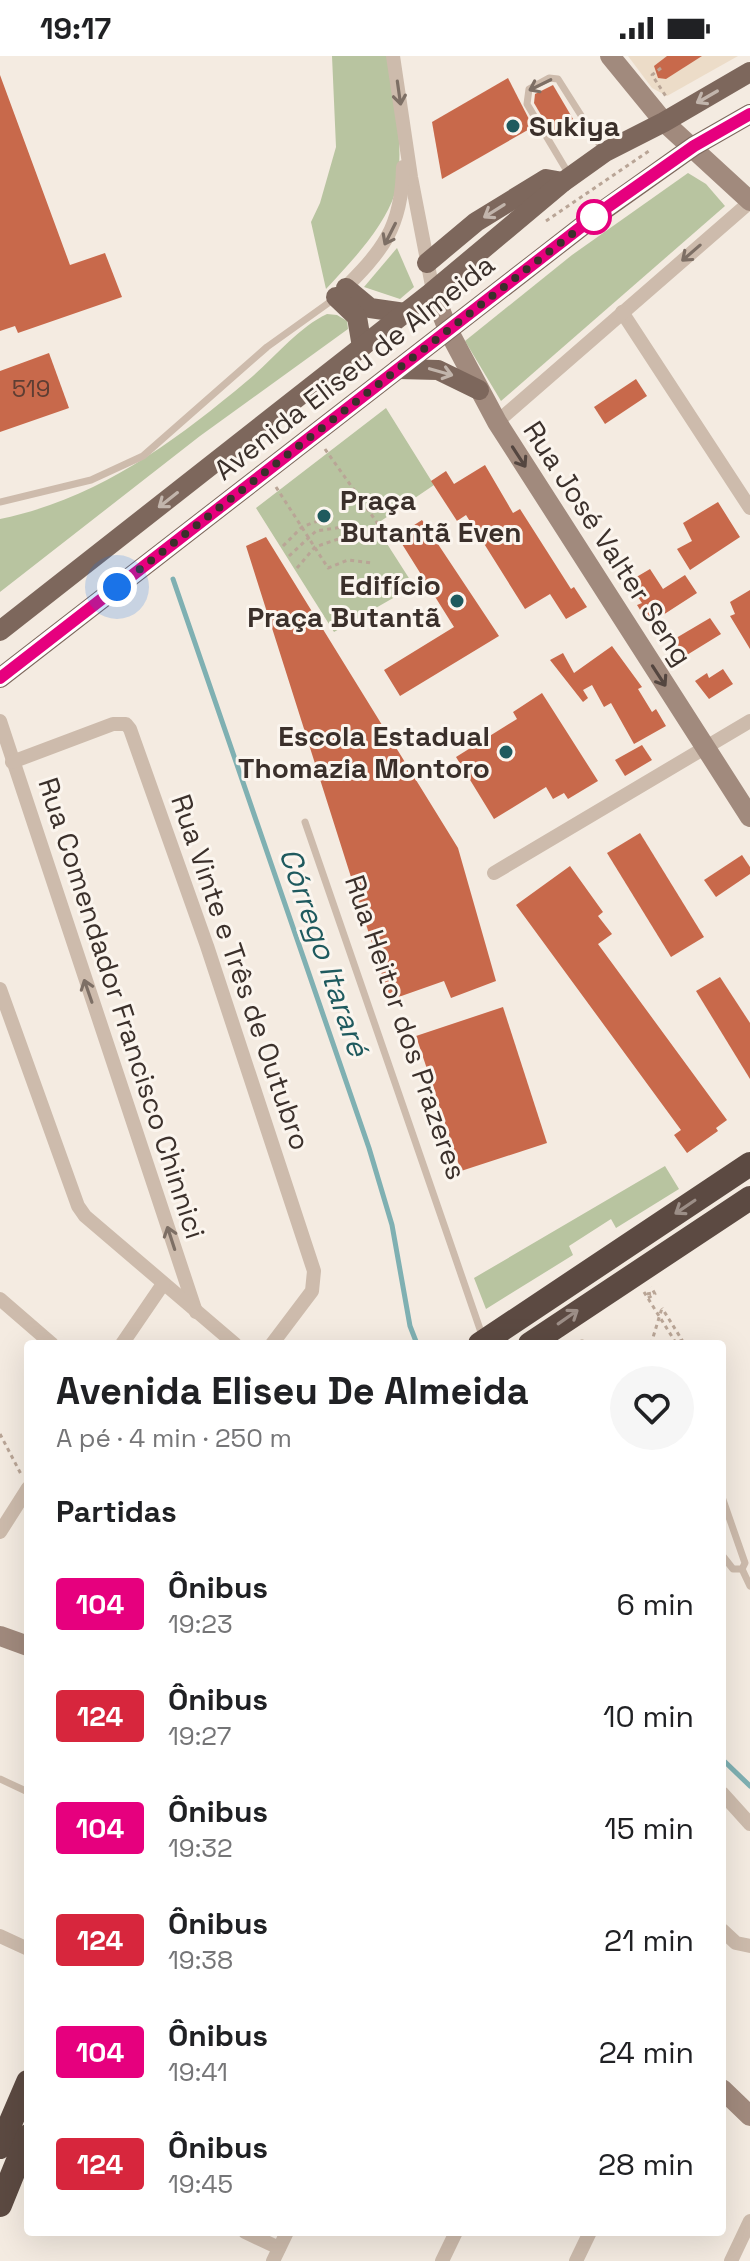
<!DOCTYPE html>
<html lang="pt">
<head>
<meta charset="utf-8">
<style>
	body { margin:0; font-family:"Space Grotesk",sans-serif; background:#f6f6f6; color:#202124; height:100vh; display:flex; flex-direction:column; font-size:30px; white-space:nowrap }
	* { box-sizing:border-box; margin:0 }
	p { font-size:26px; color:#757577 }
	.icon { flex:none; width:44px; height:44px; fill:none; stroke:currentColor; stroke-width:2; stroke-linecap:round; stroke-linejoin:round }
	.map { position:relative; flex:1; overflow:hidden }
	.details { position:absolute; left:24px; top:1284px; width:702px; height:896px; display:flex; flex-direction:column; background:#fff; border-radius:8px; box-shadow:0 8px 32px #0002 }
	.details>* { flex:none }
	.badge { padding:0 16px; border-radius:6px; font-size:28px; line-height:52px }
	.you { position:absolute; width:40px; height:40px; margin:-20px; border:6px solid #fff; border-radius:50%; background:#1a73e8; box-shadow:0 0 0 12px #1a73e833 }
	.map>.badge { position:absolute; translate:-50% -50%; box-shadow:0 0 0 4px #fff }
	h2 { padding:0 32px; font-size:30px; line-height:72px }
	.round { display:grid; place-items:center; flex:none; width:84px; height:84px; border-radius:42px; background:#f6f6f6 }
	.summary { display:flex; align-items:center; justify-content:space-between; height:136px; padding:0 32px }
	h1 { font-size:38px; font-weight:700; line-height:60px }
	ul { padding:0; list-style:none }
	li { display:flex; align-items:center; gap:24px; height:112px; padding:0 32px }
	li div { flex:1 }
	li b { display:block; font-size:30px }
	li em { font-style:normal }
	li .badge { min-width:88px; font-weight:700; text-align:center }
	.status { display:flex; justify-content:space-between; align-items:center; height:56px; padding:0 40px; background:#fff; direction:ltr }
	.status svg { height:22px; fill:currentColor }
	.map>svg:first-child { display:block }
	.green { fill:#b8c4a0 }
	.plaza { fill:#ecdcc8 }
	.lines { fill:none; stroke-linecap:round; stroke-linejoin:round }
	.stream { stroke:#7fb0b2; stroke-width:5 }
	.building { fill:#c8694b }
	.path { stroke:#b9a596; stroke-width:3; stroke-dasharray:4 4; stroke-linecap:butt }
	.lane { stroke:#cdbbac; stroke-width:7 }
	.street { stroke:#cdbbac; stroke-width:14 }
	.secondary { stroke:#a18a7d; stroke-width:20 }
	.primary { stroke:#7d675c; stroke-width:20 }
	.highway { stroke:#5c4a42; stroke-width:24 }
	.oneway { stroke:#7d6f65 }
	.oneway2 { stroke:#c2b5ac }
	.oneway3 { stroke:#544640 }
	.oneway4 { stroke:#9c8e87 }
	.line-casing { stroke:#fff; stroke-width:18 }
	.line { stroke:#e6007e; stroke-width:12 }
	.walk { stroke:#3b302b; stroke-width:8; stroke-dasharray:0 14.4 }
	.poi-dot { fill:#1f5a5e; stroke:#fbf5ee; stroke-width:3 }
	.stop-dot { fill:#fff; stroke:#e6007e; stroke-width:4 }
	.labels { text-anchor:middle; stroke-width:6; stroke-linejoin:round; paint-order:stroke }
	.number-label { font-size:24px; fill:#5e3e33 }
	.poi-label { font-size:28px; font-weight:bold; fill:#3b302b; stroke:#fbf5ee; text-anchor:start }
	.street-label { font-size:28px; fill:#3b302b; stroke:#fbf5ee }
	.water-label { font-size:30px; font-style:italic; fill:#1f5a5e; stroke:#fbf5ee }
</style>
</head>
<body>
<div class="status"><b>19:17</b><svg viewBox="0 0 49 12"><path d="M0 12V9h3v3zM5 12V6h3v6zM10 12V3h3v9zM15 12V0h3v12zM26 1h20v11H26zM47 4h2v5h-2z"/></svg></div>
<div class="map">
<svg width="750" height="2205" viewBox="0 0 750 2205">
	<rect width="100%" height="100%" fill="#f4ebe1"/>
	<g class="green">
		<path d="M 332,0 L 388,0 C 394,41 406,97 395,137 C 384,172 350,207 326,233 L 311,166 L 320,147 L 336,91 Z"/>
		<polygon points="688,117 706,128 725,150 501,345 465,285 572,199"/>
		<polygon points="397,192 414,231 400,243 364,231"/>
		<path d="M 327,258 L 337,259 L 347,265 L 348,273 L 200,380 L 0,536 L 0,463 C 97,443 173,387 247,325 C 273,304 297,272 327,258 Z"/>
		<polygon points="386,352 434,429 375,469 414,530 334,576 256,452"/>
		<polygon points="665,1110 679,1133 616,1172 611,1163 569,1190 573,1199 486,1253 474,1222"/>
	</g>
	<polygon class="plaza" points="628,0 738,0 667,40 652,32"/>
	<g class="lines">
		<g class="stream">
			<polyline points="173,523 369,1092 392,1169 410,1270 417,1288"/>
			<polyline points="722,1703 750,1730"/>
		</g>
	</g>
	<g class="building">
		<polygon points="667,0 702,0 666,23 658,22 654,10"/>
		<polygon points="0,19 70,209 105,197 122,241 18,277 15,270 0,275"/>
		<polygon points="508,22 533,71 442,123 432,66"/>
		<polygon points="553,29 576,68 554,81 534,47 535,38"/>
		<polygon points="49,297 69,352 0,376 0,315"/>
		<polygon points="636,323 647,340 605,368 594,351"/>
		<polygon points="485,409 513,457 520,453 571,533 574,531 587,551 566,563 550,538 525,553 466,459 457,465 431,425 446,415 454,428"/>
		<polygon points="718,446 740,481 690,514 677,493 692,485 683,467"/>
		<polygon points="422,464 499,580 400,640 384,614 454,571 397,480"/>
		<polygon points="266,481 458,792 496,925 451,942 444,925 390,944 246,490"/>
		<polygon points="650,513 663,533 685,519 697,537 649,568 637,549 642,547 628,526"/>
		<polygon points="750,534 750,593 730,560 735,558 730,546"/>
		<polygon points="710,562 721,578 682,602 671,585"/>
		<polygon points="612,590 642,631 638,633 652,656 656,653 666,670 634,688 611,647 604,651 592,629 583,634 588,642 583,646 550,604 563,597 574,617"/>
		<polygon points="723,613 733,628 709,643 695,625 707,617 709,622"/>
		<polygon points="542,637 598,725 568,743 564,737 553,743 546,731 494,763 456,701 517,663 513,656"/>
		<polygon points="642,689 652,704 625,720 615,704"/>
		<polygon points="640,777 704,881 671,901 607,797"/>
		<polygon points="742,799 750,811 750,818 716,841 704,824"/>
		<polygon points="570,810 603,856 598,860 612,878 598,888 727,1064 716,1072 718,1075 687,1097 674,1079 681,1074 516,849"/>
		<polygon points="720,921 750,967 750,1023 696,935"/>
		<polygon points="503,951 547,1087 461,1115 416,980"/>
	</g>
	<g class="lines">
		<g class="path">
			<polyline points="661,12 652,19 667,42"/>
			<polyline points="546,165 649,95"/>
			<polyline points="325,393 383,475"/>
			<polyline points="276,431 328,512 348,504 372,507"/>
			<polyline points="283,490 302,471 328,461"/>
			<polyline points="289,500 316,475 343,471"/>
			<polyline points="297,512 315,491 344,481"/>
			<polyline points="644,1236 676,1287 682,1284 662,1252"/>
			<polyline points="647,1238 653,1237"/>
			<polyline points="648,1242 655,1238 651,1231"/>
			<polyline points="651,1288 662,1252"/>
			<polyline points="0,1378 22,1420"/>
		</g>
		<g class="lane">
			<polyline points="570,120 527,48 529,33 549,22 558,23 603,94"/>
			<polyline points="0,446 91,424 143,400 267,291 334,243"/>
			<polyline points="305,766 482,1279"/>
			<polyline points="582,1287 583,1288"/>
			<polyline points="722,1441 745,1507 742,1513 733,1513 722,1499"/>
			<polyline points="742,1513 750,1530"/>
			<polyline points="0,1723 28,1736"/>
		</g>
		<g class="street">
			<polyline points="393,0 411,121 433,235"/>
			<path d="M 340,237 C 382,195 402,173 403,111"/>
			<polyline points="622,256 750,452"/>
			<polyline points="497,366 750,146"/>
			<polyline points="0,665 196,1256"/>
			<polyline points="12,706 113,668 126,668 130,673 207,890 314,1215 312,1235 272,1288"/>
			<polyline points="494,817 750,665"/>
			<polyline points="0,933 78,1150 85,1160 235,1288"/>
			<polyline points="0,1243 52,1288"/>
			<polyline points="122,1288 163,1228"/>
			<polyline points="0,1476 28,1432"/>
			<polyline points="722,1737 750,1768"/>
			<polyline points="722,1874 736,1887 750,1890"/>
			<polyline points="0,1880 28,1893"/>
			<polyline points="245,2176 279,2192"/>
			<polyline points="273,2205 287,2176"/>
			<polyline points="442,2205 456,2176"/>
			<polyline points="576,2205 590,2176"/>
			<polyline points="731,2205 750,2165"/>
		</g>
		<g class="secondary">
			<polyline points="610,0 664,66 750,145"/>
			<polyline points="433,235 448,274 497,366 750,761"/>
			<polyline points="0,1580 28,1590"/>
			<polyline points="722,2033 750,2060"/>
		</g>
		<g class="primary">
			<polyline points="427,207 476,166 546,123 563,126"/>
			<polyline points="346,232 370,252 405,257"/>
			<polyline points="336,241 357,261 362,291"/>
			<polyline points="398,313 438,314 479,334"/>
			<polyline points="0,575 433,235 563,126 605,96 664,66 750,16"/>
			<polyline points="0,622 594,161 694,90 750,58"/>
		</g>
		<g class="highway">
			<polyline points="480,1288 750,1108"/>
			<polyline points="530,1288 750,1142"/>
			<polyline points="0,2091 28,2026"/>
			<polyline points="0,2149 28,2080"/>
		</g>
	</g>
	<defs><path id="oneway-shaft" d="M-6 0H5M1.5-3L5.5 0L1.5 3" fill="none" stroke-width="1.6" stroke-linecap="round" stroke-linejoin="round" transform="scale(2)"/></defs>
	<g class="oneway">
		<use href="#oneway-shaft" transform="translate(540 29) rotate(154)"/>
		<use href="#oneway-shaft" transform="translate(399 37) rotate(82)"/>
		<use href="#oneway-shaft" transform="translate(390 178) rotate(117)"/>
		<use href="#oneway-shaft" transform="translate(691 197) rotate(139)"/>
		<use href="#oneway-shaft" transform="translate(88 935) rotate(-109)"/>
		<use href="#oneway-shaft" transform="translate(171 1182) rotate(-108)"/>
	</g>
	<g class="oneway2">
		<use href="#oneway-shaft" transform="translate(707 41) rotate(150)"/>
		<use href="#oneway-shaft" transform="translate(494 155) rotate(148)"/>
		<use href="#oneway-shaft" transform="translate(441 316) rotate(16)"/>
		<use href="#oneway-shaft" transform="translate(168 444) rotate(142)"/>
	</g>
	<g class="oneway3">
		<use href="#oneway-shaft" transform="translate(519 401) rotate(57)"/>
		<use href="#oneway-shaft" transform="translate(659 620) rotate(57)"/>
	</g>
	<g class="oneway4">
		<use href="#oneway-shaft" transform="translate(685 1151) rotate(146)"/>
		<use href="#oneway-shaft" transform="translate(568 1261) rotate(-35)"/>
	</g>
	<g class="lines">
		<g class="line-casing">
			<polyline id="line" points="0,622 599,157 694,90 750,58"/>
		</g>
		<use href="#line" class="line"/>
		<polyline class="walk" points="117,531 594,161"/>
	</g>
	<g class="poi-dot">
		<circle cx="513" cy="70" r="8"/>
		<circle cx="324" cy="460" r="8"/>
		<circle cx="457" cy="545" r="8"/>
		<circle cx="506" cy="696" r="8"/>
	</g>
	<circle class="stop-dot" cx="594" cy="161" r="16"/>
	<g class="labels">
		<g class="number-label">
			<text x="31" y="341">519</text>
		</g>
		<g class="poi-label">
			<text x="529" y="80">Sukiya</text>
			<text x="340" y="454">Praça<tspan x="340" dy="32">Butantã Even</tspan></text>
			<text x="441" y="539" text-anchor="end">Edifício<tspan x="441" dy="32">Praça Butantã</tspan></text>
			<text x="490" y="690" text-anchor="end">Escola Estadual<tspan x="490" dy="32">Thomazia Montoro</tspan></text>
		</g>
		<g class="street-label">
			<text transform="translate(354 311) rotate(-38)" y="10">Avenida Eliseu de Almeida</text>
			<text transform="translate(608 487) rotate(57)" y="10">Rua José Valter Seng</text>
			<text transform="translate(241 916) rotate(71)" y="10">Rua Vinte e Três de Outubro</text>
			<text transform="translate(122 952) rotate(72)" y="10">Rua Comendador Francisco Chinnici</text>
			<text transform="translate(406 971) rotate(71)" y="10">Rua Heitor dos Prazeres</text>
		</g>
		<g class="water-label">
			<text transform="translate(324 896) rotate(71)" y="10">Córrego Itararé</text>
		</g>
	</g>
</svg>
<div class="you" style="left:117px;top:531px"></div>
<section class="details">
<div class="summary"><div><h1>Avenida Eliseu De Almeida</h1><p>A pé · 4 min · 250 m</p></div><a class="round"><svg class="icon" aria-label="heart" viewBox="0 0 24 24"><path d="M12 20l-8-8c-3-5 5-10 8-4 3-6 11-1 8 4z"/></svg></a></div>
<h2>Partidas</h2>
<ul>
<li><span class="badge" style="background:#e6007e;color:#fff">104</span><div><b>Ônibus</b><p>19:23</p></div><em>6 min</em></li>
<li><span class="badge" style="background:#d7263d;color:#fff">124</span><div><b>Ônibus</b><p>19:27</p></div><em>10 min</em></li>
<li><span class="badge" style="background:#e6007e;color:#fff">104</span><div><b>Ônibus</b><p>19:32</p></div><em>15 min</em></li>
<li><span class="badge" style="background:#d7263d;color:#fff">124</span><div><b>Ônibus</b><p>19:38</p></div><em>21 min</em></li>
<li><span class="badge" style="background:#e6007e;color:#fff">104</span><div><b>Ônibus</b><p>19:41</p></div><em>24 min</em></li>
<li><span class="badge" style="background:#d7263d;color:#fff">124</span><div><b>Ônibus</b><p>19:45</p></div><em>28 min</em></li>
</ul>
</section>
</div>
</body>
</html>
